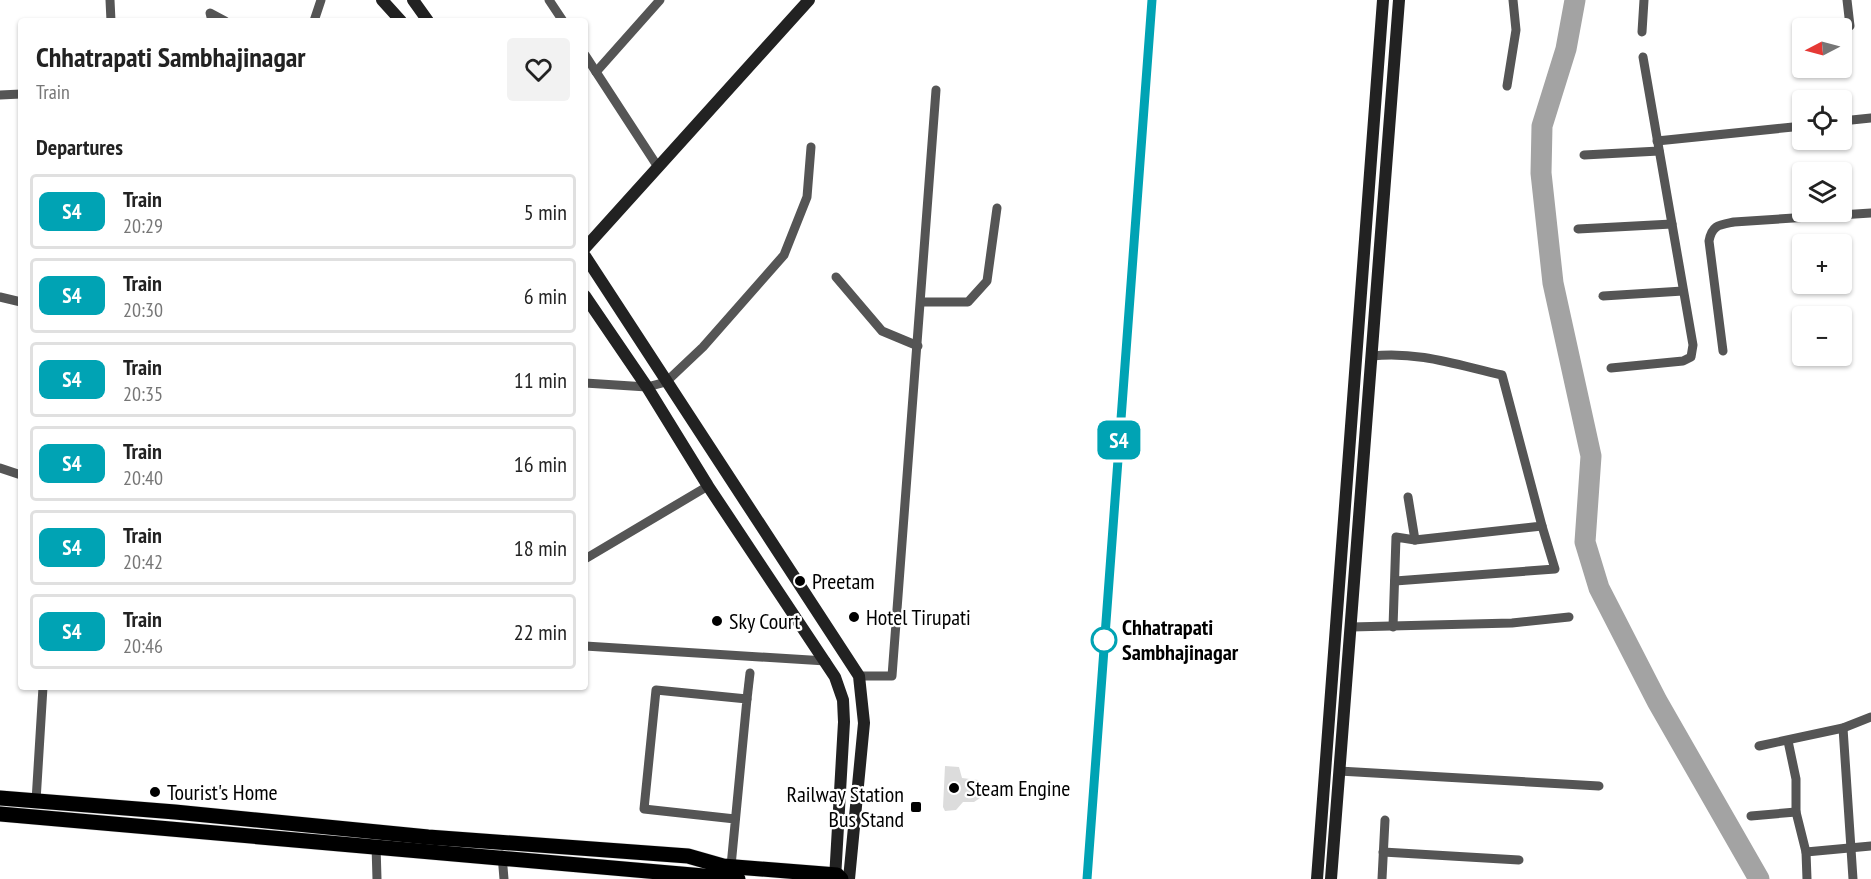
<!DOCTYPE html>
<html lang="en">
<head>
<meta charset="utf-8">
<style>
	body { margin:0; font-family:"PT Sans Narrow",sans-serif; background:#f2f2f2; color:#222; height:100vh; display:flex; flex-direction:column; font-size:22px; white-space:nowrap }
	* { box-sizing:border-box; margin:0 }
	p { font-size:20px; color:#767676 }
	.icon { flex:none; width:33px; height:33px; fill:none; stroke:currentColor; stroke-width:2; stroke-linecap:round; stroke-linejoin:round }
	.map { position:relative; flex:1; overflow:hidden }
	.side { position:absolute; left:18px; top:18px; width:570px; height:672px; display:flex; flex-direction:column; background:#fff; border-radius:6px; box-shadow:0 2px 4px #0004 }
	.side>* { flex:none }
	.badge { padding:0 12px; border-radius:9px; font-size:21px; line-height:39px }
	.needle { width:39px; rotate:264deg }
	.fabs { position:absolute; left:1792px; top:18px; display:grid; gap:12px }
	.fabs a { display:grid; place-items:center; width:60px; height:60px; border-radius:6px; background:#fff; box-shadow:0 2px 4px #0004; font-size:30px }
	.map>.badge { position:absolute; translate:-50% -50%; box-shadow:0 0 0 3px #fff }
	h2 { padding:0 18px; font-size:22px; line-height:54px }
	.round { display:grid; place-items:center; flex:none; width:63px; height:63px; border-radius:6px; background:#f2f2f2 }
	.headline { display:flex; align-items:center; justify-content:space-between; height:102px; padding:0 18px }
	h1 { font-size:28px; font-weight:600; line-height:45px }
	ul { padding:0; list-style:none }
	li { display:flex; align-items:center; gap:18px; height:75px; margin:0 12px 9px; padding:0 6px; border:3px solid #e0e0e0; border-radius:6px }
	li div { flex:1 }
	li b { display:block; font-size:22px }
	li em { font-style:normal }
	li .badge { min-width:66px; font-weight:700; text-align:center }
	.map>svg:first-child { display:block }
	.green { fill:#dcdcdc }
	.lines { fill:none; stroke-linecap:round; stroke-linejoin:round }
	.river { stroke:#a3a3a3; stroke-width:21 }
	.primary-casing { stroke:#dbdbdb; stroke-width:16 }
	.street { stroke:#555; stroke-width:9 }
	.secondary { stroke:#222; stroke-width:12 }
	.primary { stroke:#000; stroke-width:15 }
	.rail-casing { stroke:#000; stroke-width:6 }
	.rail { stroke:#fff; stroke-width:4; stroke-dasharray:11; stroke-linecap:butt }
	.line-casing { stroke:#fff; stroke-width:14 }
	.line { stroke:#00a3b4; stroke-width:9 }
	.poi-dot { fill:#000; stroke:#fff; stroke-width:2 }
	.stop-dot { fill:#fff; stroke:#00a3b4; stroke-width:3 }
	.labels { text-anchor:middle; stroke-width:4.5; stroke-linejoin:round; paint-order:stroke }
	.poi-label { font-size:22px; fill:#000; stroke:#fff; text-anchor:start }
	.stop-label { font-size:22px; font-weight:bold; fill:#000; stroke:#fff; text-anchor:start }
</style>
</head>
<body>
<div class="map">
<svg width="1871" height="879" viewBox="0 0 1871 879">
	<rect width="100%" height="100%" fill="#fff"/>
	<polygon class="green" points="945,766 959,767 962,778 978,780 983,788 980,798 974,802 963,802 956,810 945,811 943,807"/>
	<g class="lines">
		<polyline class="river" points="1575,0 1566,49 1542,126 1541,173 1553,283 1591,456 1585,542 1599,588 1657,701 1759,879"/>
		<g class="primary-casing">
			<g id="primary">
				<polyline points="0,798 175,812 428,837 688,856 723,866 837,875 841,879"/>
				<polyline points="0,814 738,879"/>
			</g>
		</g>
		<g class="street">
			<polyline points="110,0 111,21"/>
			<polyline points="549,0 563,21"/>
			<polyline points="1847,0 1850,26"/>
			<polyline points="212,21 210,13 225,21"/>
			<polyline points="314,21 321,0"/>
			<polyline points="1642,32 1644,0"/>
			<polyline points="585,55 658,167"/>
			<polyline points="596,72 660,0"/>
			<polyline points="1507,86 1516,30 1513,0"/>
			<polyline points="0,95 21,94"/>
			<polyline points="1842,121 1871,118"/>
			<polyline points="1657,141 1803,126"/>
			<polyline points="1584,155 1659,151"/>
			<polyline points="1578,229 1672,224"/>
			<polyline points="836,277 882,331 918,346"/>
			<polyline points="1603,296 1683,291"/>
			<polyline points="0,297 21,302"/>
			<polyline points="921,302 968,302 987,281 997,208"/>
			<path d="M 1723,351 L 1709,241 C 1712,225 1719,225 1734,222 L 1871,213"/>
			<path d="M 1372,356 C 1418,351 1457,365 1502,375 L 1542,526 L 1415,540 L 1396,537 L 1393,627"/>
			<polyline points="1611,368 1683,361 1691,357 1693,345 1643,57"/>
			<polyline points="585,383 647,387 666,382 703,347 784,255 807,197 811,147"/>
			<polyline points="0,468 21,475"/>
			<polyline points="1408,497 1415,540"/>
			<polyline points="585,559 708,486"/>
			<polyline points="1395,581 1555,569 1542,526"/>
			<polyline points="1351,627 1512,623 1569,617"/>
			<polyline points="585,646 826,661"/>
			<polyline points="859,676 892,676 936,90"/>
			<polyline points="747,699 750,673"/>
			<polyline points="1843,728 1853,879"/>
			<polyline points="1788,741 1796,779 1796,812 1806,852 1807,879"/>
			<polyline points="1759,746 1843,728 1871,717"/>
			<polyline points="1339,771 1599,786"/>
			<polyline points="36,801 43,687"/>
			<polyline points="1751,816 1796,812"/>
			<polyline points="376,845 377,879"/>
			<polyline points="1383,852 1519,860"/>
			<polyline points="1806,852 1871,846"/>
			<polyline points="502,855 504,879"/>
			<polyline points="731,866 747,699 656,690 644,809 735,819"/>
			<polyline points="1382,879 1385,820"/>
		</g>
		<g class="secondary">
			<polyline points="382,0 401,21"/>
			<polyline points="413,0 428,21"/>
			<polyline points="585,248 809,0"/>
			<polyline points="585,256 859,676 864,723 849,879"/>
			<polyline points="585,296 647,387 708,486 835,677 843,700 844,722 835,879"/>
			<polyline points="1317,879 1383,0"/>
			<polyline points="1331,879 1399,0"/>
		</g>
		<use href="#primary" class="primary"/>
		<g class="rail-casing">
			<polyline id="rail" points="1087,879 1152,0"/>
		</g>
		<use href="#rail" class="rail"/>
	</g>
	<g class="lines">
		<g class="line-casing">
			<polyline id="line" points="1087,879 1152,0"/>
		</g>
		<use href="#line" class="line"/>
	</g>
	<g class="poi-dot">
		<circle cx="800" cy="581" r="6"/>
		<circle cx="854" cy="617" r="6"/>
		<circle cx="717" cy="621" r="6"/>
		<circle cx="954" cy="788" r="6"/>
		<circle cx="155" cy="792" r="6"/>
		<rect x="910" y="801" width="12" height="12" rx="3"/>
	</g>
	<circle class="stop-dot" cx="1104" cy="640" r="12"/>
	<g class="labels">
		<g class="poi-label">
			<text x="812" y="589">Preetam</text>
			<text x="866" y="625">Hotel Tirupati</text>
			<text x="729" y="629">Sky Court</text>
			<text x="966" y="796">Steam Engine</text>
			<text x="167" y="800">Tourist's Home</text>
			<text x="904" y="802" text-anchor="end">Railway Station<tspan x="904" dy="25">Bus Stand</tspan></text>
		</g>
		<g class="stop-label">
			<text x="1122" y="635">Chhatrapati<tspan x="1122" dy="25">Sambhajinagar</tspan></text>
		</g>
	</g>
</svg>
<div class="fabs">
<a><svg class="needle" viewBox="-14 -14 28 28"><path d="M0-13l5 13h-10z" fill="#e53935"/><path d="M0 13l5-13h-10z" fill="#767676"/></svg></a>
<a><svg class="icon" aria-label="locate" viewBox="0 0 24 24"><circle cx="12" cy="12" r="6"/><path d="M12 2v4M12 18v4M2 12h4M18 12h4"/></svg></a>
<a><svg class="icon" aria-label="layers" viewBox="0 0 24 24"><path d="M12 4l9 5-9 5-9-5zM3 14l9 5 9-5"/></svg></a>
<a>+</a>
<a>−</a>
</div>
<b class="badge" style="left:1119px;top:440px;background:#00a3b4;color:#fff">S4</b>
<section class="side">
<div class="headline"><div><h1>Chhatrapati Sambhajinagar</h1><p>Train</p></div><a class="round"><svg class="icon" aria-label="heart" viewBox="0 0 24 24"><path d="M12 20l-8-8c-3-5 5-10 8-4 3-6 11-1 8 4z"/></svg></a></div>
<h2>Departures</h2>
<ul>
<li><span class="badge" style="background:#00a3b4;color:#fff">S4</span><div><b>Train</b><p>20:29</p></div><em>5 min</em></li>
<li><span class="badge" style="background:#00a3b4;color:#fff">S4</span><div><b>Train</b><p>20:30</p></div><em>6 min</em></li>
<li><span class="badge" style="background:#00a3b4;color:#fff">S4</span><div><b>Train</b><p>20:35</p></div><em>11 min</em></li>
<li><span class="badge" style="background:#00a3b4;color:#fff">S4</span><div><b>Train</b><p>20:40</p></div><em>16 min</em></li>
<li><span class="badge" style="background:#00a3b4;color:#fff">S4</span><div><b>Train</b><p>20:42</p></div><em>18 min</em></li>
<li><span class="badge" style="background:#00a3b4;color:#fff">S4</span><div><b>Train</b><p>20:46</p></div><em>22 min</em></li>
</ul>
</section>
</div>
</body>
</html>
